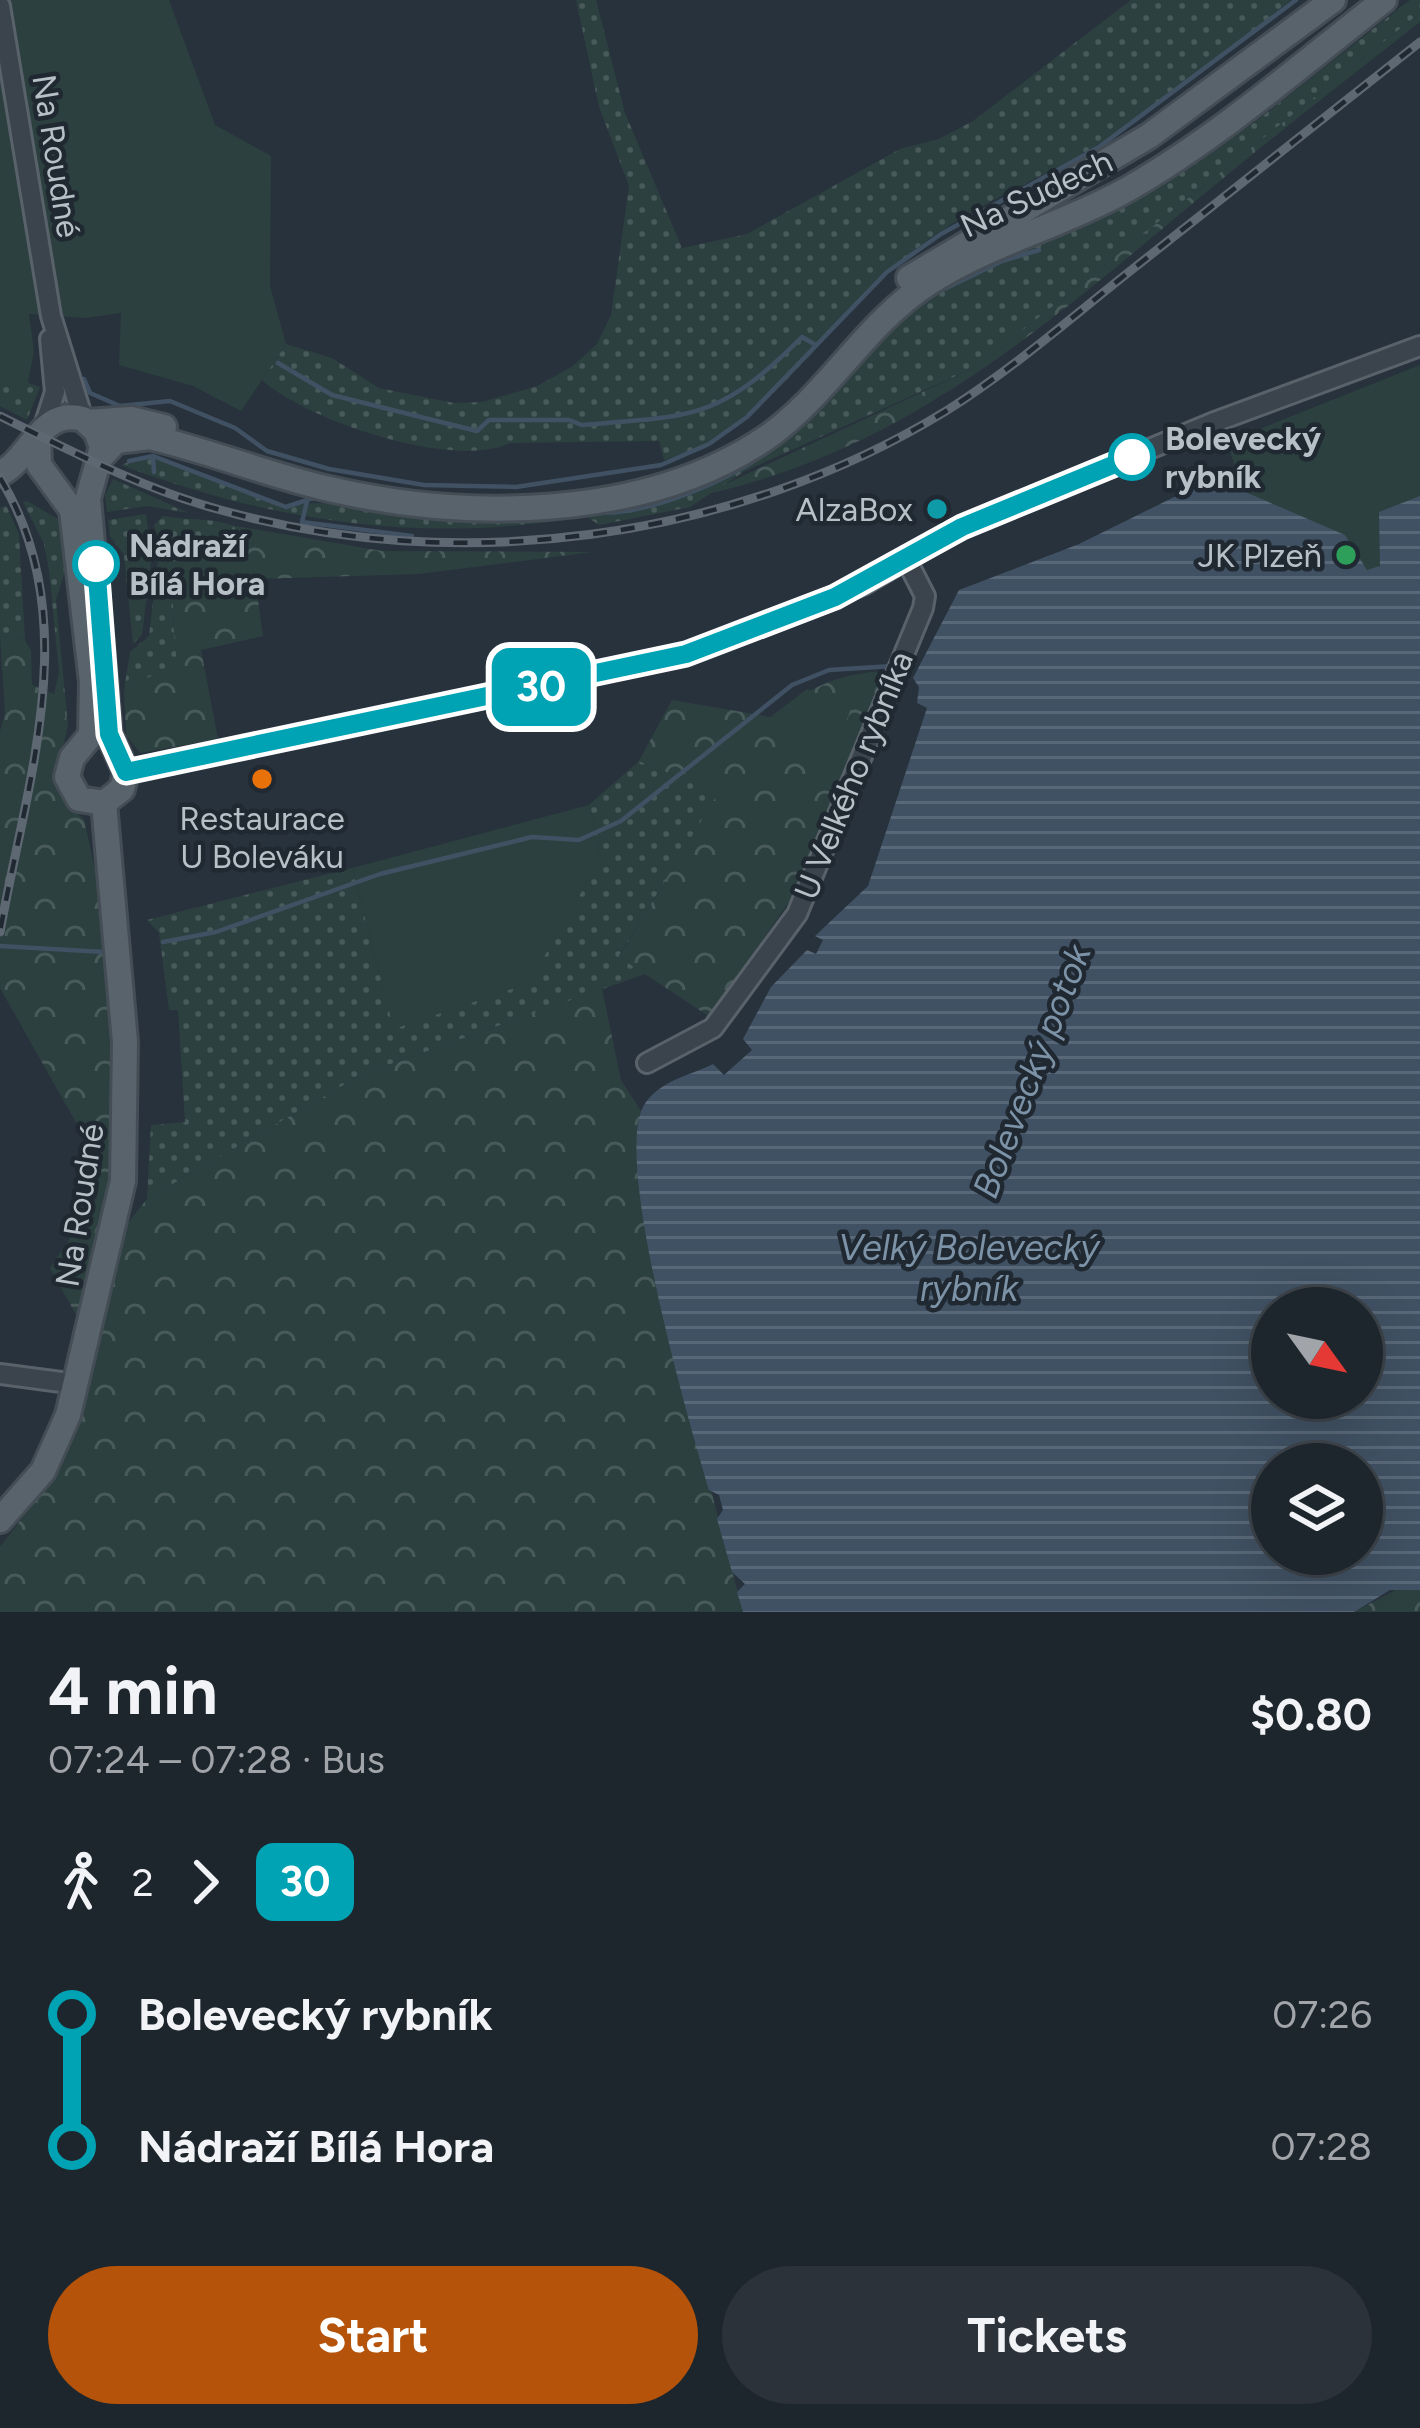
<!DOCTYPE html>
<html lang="en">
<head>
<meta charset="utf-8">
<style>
	body { margin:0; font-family:Figtree,sans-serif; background:#2b3239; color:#f1f3f6; height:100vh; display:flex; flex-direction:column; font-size:45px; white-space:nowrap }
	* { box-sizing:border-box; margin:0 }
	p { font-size:39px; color:#a1a5aa }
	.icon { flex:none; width:66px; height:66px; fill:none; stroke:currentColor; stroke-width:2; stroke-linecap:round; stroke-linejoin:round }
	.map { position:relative; height:1612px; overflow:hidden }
	.details { display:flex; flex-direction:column; background:#1e262d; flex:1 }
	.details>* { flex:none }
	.badge { padding:0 24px; border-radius:18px; font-size:42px; line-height:78px }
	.needle { width:78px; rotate:123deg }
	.fabs { position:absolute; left:1251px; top:1287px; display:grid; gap:24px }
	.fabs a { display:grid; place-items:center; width:132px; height:132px; border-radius:50%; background:#1e262d; box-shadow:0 12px 48px #0002,0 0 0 3px #3c4349; font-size:60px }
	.map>.badge { position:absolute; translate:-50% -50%; box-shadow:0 0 0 6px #fff }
	.legs { display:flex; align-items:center; gap:18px; height:132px; padding:0 48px; font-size:39px }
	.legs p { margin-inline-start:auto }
	.headline { display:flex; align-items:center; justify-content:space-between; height:204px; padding:0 48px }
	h1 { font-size:66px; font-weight:700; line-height:90px }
	.action { display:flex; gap:24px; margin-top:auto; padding:24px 48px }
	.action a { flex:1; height:138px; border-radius:72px; background:#b45309; color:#fff; font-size:48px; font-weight:700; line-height:138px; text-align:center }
	.action a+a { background:#2b3239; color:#f1f3f6 }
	ul { padding:0 48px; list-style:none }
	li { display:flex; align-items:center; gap:42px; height:132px; font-size:45px }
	li i { display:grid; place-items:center; width:18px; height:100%; margin:0 15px; background:currentColor }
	li i::after { content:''; width:30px; height:30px; margin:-15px; border:9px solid; border-radius:50%; background:#1e262d }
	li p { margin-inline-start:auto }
	li:first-child i { background:linear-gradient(#0000 50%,currentColor 0) }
	li:last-child i { background:linear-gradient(currentColor 50%,#0000 0) }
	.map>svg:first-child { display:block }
	.grass { fill:url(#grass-dots) }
	.forest { fill:url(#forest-crowns) }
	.green { fill:#2c403f }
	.water { fill:url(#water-rules); fill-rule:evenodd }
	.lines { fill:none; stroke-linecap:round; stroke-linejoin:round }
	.stream { stroke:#405163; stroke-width:4.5 }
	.minor-casing { stroke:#59626a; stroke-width:24 }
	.major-casing { stroke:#444d55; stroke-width:30 }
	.minor { stroke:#3b444c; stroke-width:18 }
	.major { stroke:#59636c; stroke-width:24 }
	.rail-casing { stroke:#5e6873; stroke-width:9 }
	.rail { stroke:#202931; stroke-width:4.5; stroke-dasharray:14; stroke-linecap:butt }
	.line-1-casing { stroke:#fff; stroke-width:27 }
	.line-1 { stroke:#00a3b4; stroke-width:18 }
	.stop-1-dot { fill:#fff; stroke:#00a3b4; stroke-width:6 }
	.culture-dot { fill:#0f9aa8; stroke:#202931; stroke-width:4.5 }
	.leisure-dot { fill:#2e9e5b; stroke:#202931; stroke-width:4.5 }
	.food-dot { fill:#e8710a; stroke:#202931; stroke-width:4.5 }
	.labels { text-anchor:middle; stroke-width:9; stroke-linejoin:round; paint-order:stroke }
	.street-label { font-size:33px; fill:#b7bfc7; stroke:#202931 }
	.stop-label { font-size:33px; font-weight:bold; fill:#b7bfc7; stroke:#202931; text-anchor:start }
	.poi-label { font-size:33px; fill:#b7bfc7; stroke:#202931; text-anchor:end }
	.water-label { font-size:36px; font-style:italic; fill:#7c92a7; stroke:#202931 }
</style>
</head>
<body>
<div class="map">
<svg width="1420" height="1612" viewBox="0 0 1420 1612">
	<defs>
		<pattern id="grass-dots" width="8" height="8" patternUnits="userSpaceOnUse" patternTransform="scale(3)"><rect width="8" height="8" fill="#2c403f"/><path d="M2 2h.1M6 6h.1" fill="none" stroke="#485a59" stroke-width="1.8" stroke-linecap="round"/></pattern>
		<pattern id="forest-crowns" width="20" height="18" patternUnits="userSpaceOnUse" patternTransform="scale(3)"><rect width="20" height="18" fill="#2c403f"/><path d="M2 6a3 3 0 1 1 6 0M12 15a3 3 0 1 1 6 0" fill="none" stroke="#485a59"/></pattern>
		<pattern id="water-rules" width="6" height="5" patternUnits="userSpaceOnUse" patternTransform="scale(3)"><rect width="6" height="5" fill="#405163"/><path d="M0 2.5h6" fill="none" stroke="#596878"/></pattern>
	</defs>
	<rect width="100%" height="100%" fill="#28323c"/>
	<g class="grass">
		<path d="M 576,0 L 596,0 L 625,113 L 682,248 L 747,234 L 900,149 L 939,139 L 973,121 L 1131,0 L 1291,0 C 1227,50 1164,106 1094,147 C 1034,182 967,208 912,252 C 828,318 771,430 664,460 L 659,441 L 510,443 C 453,470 308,421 262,380 L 286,344 L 332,358 L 379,388 L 454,403 L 482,402 L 537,386 L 573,366 L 597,344 L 611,315 L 629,186 L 599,107 Z"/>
		<path d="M 1410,0 L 1420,0 L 1420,13 L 978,366 L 745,471 L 690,507 L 599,525 L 586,516 C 426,545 272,522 121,465 L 140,458 L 162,460 L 285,509 C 329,493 373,514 418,519 C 506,527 595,517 679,493 C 779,464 821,370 903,314 C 976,262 1061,242 1138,198 C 1236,144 1322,68 1410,0 Z"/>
		<polygon points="0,373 40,387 27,420 0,406"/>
		<polygon points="113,479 189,513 147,506 107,512 105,495"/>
		<polygon points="27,501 58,519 67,565 56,600 68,726 61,698 54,694 59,672 49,570 44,544 23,502"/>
		<polygon points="6,505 19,534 25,640 0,636 0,508"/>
		<polygon points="146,514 152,554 142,635 133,644 124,555 110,536 108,520"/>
		<path d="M 163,516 C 193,521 207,517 236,526 C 166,554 169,599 178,663 L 124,690 L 130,652 L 149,636 L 159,551 L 154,525 Z"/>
		<polygon points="639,761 719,793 619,956 645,974 363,1074 147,1199 151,1125 185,1122 178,1010 169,1010 159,933 147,920 352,868 394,1028 601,858 589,805"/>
	</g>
	<g class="forest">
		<path d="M 1420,13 L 1420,22 C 1346,80 1271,138 1198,199 C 1046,326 901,453 702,495 L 978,366 Z"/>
		<path d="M 236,526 L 382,551 L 593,552 L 418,574 L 255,579 L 263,636 L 201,650 L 218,739 L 140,753 L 126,735 L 124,690 L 177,663 C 174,633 165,568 192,546 C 204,536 221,532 236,526 Z"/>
		<polygon points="0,636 25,640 31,651 32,685 61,697 68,726 55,778 66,805 84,819 109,935 117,1136 113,1193 80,1322 50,1268 97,1198 83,1135 0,988 0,731 5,713"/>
		<path d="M 888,671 L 810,871 L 710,1017 L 619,957 L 718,793 L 639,761 L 672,700 L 771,717 C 810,687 838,673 888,671 Z"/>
		<polygon points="602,989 621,1080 641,1111 637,1127 653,1269 743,1612 0,1612 0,1547 53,1477 128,1223 147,1199 363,1074"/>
		<polygon points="1403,1586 1420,1590 1420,1612 1354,1612"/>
	</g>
	<g class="green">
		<polygon points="0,0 169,0 215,125 271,156 270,286 286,344 241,411 193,386 119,365 121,313 85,318 29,314 34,351 27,387 0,373"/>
		<polygon points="1420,365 1420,619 1243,491 1227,442"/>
		<polygon points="807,689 850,711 829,768 778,749 773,715"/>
		<polygon points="589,805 601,858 529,983 394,1029 352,868"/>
	</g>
	<path class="water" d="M 1235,467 L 1243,491 L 1345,535 L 1367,570 L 1380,566 L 1379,512 L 1420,496 L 1420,1590 L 1390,1590 L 1354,1612 L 743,1612 L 737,1592 L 745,1584 L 732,1572 L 717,1519 L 723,1510 L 719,1495 L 709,1490 C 689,1422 614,1163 643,1107 C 657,1081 689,1076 713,1064 L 724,1075 L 752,1050 L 743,1039 L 771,987 L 807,950 L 816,954 L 823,940 L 815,936 L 868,886 L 927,708 L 917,703 L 919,687 L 913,678 L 959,590 L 1079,544 ZM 1272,1308 L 1362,1308 L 1362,1398 L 1272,1398 ZM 1272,1464 L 1362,1464 L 1362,1554 L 1272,1554 Z"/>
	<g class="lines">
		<g class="stream">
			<polyline points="932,295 1002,261 1039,250"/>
			<path d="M 278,363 L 332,395 L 477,431 L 489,420 L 569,420 L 582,425 C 694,416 719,420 802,337 L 814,344"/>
			<polyline points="77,379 84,379 90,393 120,406 170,401 235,428 267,451 329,469 424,485 516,487 661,465 709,444 747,417 887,272 941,234 1099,147 1296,0"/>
			<polyline points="153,456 154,472"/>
			<polyline points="129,461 153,456 286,507 313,498 373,510"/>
			<polyline points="307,501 302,522 412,536"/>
			<polyline points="390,512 463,519"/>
			<path d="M 588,512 C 644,519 733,479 777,445"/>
			<polyline points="163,942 216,932 380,874 532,837 579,840 621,821 792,685 829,670 893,666"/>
			<polyline points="0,946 104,952"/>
		</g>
		<g class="minor-casing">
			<g id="minor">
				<polyline points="0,6 51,316 83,419"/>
				<polyline points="44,426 55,392 50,339"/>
				<polyline points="126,772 686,654 865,584 962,527 1212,423 1420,346"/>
				<polyline points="647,1063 713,1028 797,914 923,608 925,596 906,559"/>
				<polyline points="0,1374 76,1384"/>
			</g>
		</g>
		<g class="major-casing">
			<g id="major">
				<polyline points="909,278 1149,136 1333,0"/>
				<polyline points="88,422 131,419 164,427"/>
				<path d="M 100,458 L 116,441 L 150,437 C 209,451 266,474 325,488 C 464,521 643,521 766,438 C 829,394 865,323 930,282 C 991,243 1064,225 1128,189 C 1220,136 1301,65 1384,0"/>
				<path d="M 0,474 C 32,457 41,407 83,419 L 96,431 L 102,447 L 88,498 L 109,734 L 126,772 L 122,789 L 104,803 L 79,799 L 67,777 L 72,758 L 91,735 L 92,682 L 72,510 L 39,465 L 38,436"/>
				<polyline points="0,1520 43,1471 68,1415 123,1181 125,1042 104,803"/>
			</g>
		</g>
		<use href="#minor" class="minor"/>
		<use href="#major" class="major"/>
		<g class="rail-casing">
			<g id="rail">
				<path d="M 0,416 C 71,451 141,488 217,509 C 456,577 734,541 946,411 C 1013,369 1073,316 1134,268 C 1230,192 1325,117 1420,42"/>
				<path d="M 0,478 C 86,618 26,784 0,932"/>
			</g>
		</g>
		<use href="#rail" class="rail"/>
	</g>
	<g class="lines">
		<g class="line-1-casing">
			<polyline id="line-1" points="96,564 109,734 126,772 686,654 835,597 962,527 1132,457"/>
		</g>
		<use href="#line-1" class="line-1"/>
	</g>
	<g class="stop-1-dot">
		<circle cx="1132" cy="457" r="21"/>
		<circle cx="96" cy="564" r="21"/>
	</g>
	<circle class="culture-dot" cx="937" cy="509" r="12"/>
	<circle class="leisure-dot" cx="1346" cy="555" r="12"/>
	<circle class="food-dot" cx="262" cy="779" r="12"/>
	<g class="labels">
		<g class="street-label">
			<text transform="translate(57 156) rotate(81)" y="12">Na Roudné</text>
			<text transform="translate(1036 193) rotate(-25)" y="12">Na Sudech</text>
			<text transform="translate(853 775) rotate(-68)" y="12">U Velkého rybníka</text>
			<text transform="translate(79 1205) rotate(-81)" y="12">Na Roudné</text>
		</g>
		<g class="stop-label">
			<text x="1165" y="450">Bolevecký<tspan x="1165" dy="38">rybník</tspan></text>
			<text x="129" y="557">Nádraží<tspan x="129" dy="38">Bílá Hora</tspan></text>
		</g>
		<g class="poi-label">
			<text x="913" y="521">AlzaBox</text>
			<text x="1322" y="567">JK Plzeň</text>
			<text x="262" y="830" text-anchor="middle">Restaurace<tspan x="262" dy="38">U Boleváku</tspan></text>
		</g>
		<g class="water-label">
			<text transform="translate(1031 1071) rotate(-69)" y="13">Bolevecký potok</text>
			<text x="969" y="1260">Velký Bolevecký<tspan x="969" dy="41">rybník</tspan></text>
		</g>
	</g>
</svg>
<div class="fabs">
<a><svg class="needle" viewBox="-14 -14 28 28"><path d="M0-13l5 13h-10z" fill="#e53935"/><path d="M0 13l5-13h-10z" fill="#a1a5aa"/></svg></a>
<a><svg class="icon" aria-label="layers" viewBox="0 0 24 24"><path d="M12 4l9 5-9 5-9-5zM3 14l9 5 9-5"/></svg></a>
</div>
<b class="badge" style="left:541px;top:687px;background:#00a3b4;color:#fff">30</b>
</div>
<section class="details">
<div class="headline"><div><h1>4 min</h1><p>07:24 – 07:28 · Bus</p></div><b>$0.80</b></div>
<div class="legs"><svg class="icon" aria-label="walk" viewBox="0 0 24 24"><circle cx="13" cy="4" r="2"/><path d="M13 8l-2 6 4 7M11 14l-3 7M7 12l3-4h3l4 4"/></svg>2<svg class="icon" aria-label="forward" viewBox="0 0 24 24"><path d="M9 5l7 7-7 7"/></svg><b class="badge" style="background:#00a3b4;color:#fff">30</b></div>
<ul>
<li><i style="color:#00a3b4"></i><b>Bolevecký rybník</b><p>07:26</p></li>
<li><i style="color:#00a3b4"></i><b>Nádraží Bílá Hora</b><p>07:28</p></li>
</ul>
<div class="action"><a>Start</a><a>Tickets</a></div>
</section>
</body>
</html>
